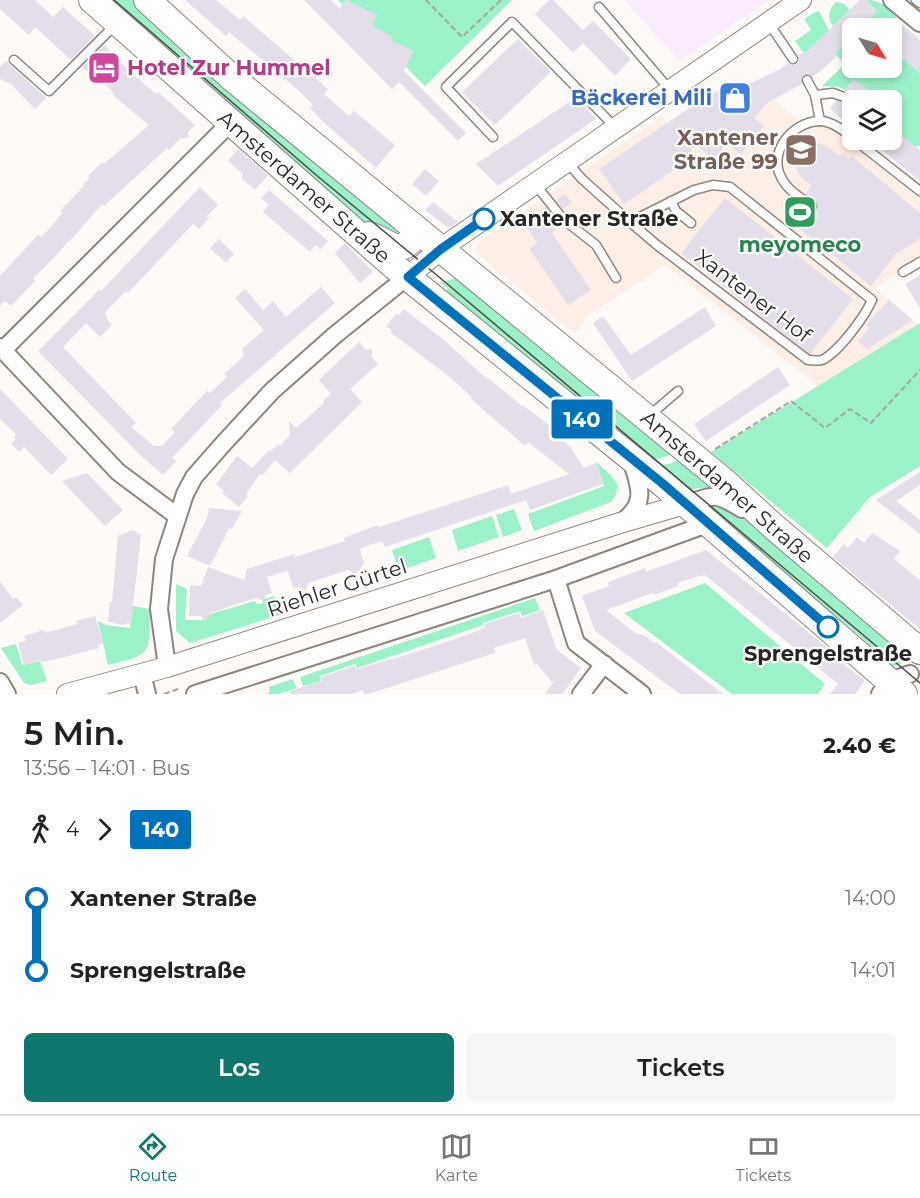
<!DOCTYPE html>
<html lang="de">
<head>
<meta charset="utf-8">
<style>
	body { margin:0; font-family:Montserrat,sans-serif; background:#f6f6f6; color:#222; height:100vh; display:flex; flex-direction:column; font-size:22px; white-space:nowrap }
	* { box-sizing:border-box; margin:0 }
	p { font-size:20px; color:#767676 }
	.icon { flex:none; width:33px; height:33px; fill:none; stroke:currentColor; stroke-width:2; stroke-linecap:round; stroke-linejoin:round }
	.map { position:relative; height:694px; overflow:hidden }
	.side { display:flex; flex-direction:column; background:#fff; flex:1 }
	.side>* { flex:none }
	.badge { padding:0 12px; border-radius:4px; font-size:21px; line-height:39px }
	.needle { width:39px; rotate:127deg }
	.controls { position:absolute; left:842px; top:18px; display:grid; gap:12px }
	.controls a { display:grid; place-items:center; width:60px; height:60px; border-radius:9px; background:#fff; box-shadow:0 3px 9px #0003; font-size:30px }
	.map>.badge { position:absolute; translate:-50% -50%; box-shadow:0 0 0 3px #fff }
	.legs { display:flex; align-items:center; gap:9px; height:66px; padding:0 24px; font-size:20px }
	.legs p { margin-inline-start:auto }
	.headline { display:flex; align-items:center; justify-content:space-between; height:102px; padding:0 24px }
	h1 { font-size:33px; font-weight:600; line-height:45px }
	.cta { display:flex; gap:12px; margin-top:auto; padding:12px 24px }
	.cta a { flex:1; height:69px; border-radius:9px; background:#0f766e; color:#fff; font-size:24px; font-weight:600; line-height:69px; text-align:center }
	.cta a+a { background:#f6f6f6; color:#222 }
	ul { padding:0 24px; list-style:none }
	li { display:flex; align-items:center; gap:21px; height:72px; font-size:22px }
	li i { display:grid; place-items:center; width:9px; height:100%; margin:0 8px; background:currentColor }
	li i::after { content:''; width:15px; height:15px; margin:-8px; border:4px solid; border-radius:50%; background:#fff }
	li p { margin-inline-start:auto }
	li:first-child i { background:linear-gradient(#0000 50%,currentColor 0) }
	li:last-child i { background:linear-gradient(currentColor 50%,#0000 0) }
	.tabs { display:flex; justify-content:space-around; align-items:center; height:84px; border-top:2px solid #e0e0e0; background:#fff; font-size:16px; color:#767676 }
	.tabs a { display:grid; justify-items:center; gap:3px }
	.tabs .selected { color:#0f766e }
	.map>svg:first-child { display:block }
	.built { fill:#feefe6 }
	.industrial { fill:#faebfe }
	.green { fill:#9bf2c9 }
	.building { fill:#e3dee9 }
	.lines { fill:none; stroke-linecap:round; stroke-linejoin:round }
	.service-casing { stroke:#8e847e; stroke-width:11 }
	.minor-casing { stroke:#8e847e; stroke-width:20 }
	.tertiary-casing { stroke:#8e847e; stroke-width:22 }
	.primary-casing { stroke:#8e847e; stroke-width:28 }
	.path { stroke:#a7a3a0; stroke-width:2; stroke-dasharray:6 3; stroke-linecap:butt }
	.service { stroke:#fff; stroke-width:8 }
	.minor { stroke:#fff; stroke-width:16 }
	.tertiary { stroke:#fff; stroke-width:20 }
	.primary { stroke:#fff; stroke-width:26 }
	.tram { stroke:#4e4a47; stroke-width:1.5 }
	.line-1-casing { stroke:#fff; stroke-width:14 }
	.line-1 { stroke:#0072bc; stroke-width:9 }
	.stop-1-dot { fill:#fff; stroke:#0072bc; stroke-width:3 }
	.labels { text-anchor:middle; stroke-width:4.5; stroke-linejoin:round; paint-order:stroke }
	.hotel-label { font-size:21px; font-weight:bold; fill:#b23c85; stroke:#fff; text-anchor:start }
	.shop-label { font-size:21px; font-weight:bold; fill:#366cbe; stroke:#fff; text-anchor:end }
	.education-label { font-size:21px; font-weight:bold; fill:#785e54; stroke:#fff; text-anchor:end }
	.street-label { font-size:21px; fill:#292522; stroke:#fff }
	.stop-label { font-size:21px; font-weight:bold; fill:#292522; stroke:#fff; text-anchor:start }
	.leisure-label { font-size:21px; font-weight:bold; fill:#27864d; stroke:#fff }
</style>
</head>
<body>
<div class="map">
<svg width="920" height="694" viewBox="0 0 920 694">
	<rect width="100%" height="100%" fill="#fefaf7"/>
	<polygon class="built" points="773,99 804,125 826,122 920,191 920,261 874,288 918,325 817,387 815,383 665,265 589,315 574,333 475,252 479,242 662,116 688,154 696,145 714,160 727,143 741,155 764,127 754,118 767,102"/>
	<polygon class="industrial" points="624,0 769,0 680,61"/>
	<g class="green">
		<polygon points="105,0 135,0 220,77 407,231 387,242 311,176 283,156"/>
		<polygon points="338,0 512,0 425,86"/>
		<path d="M 866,0 C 882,0 891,8 898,21 L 892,28 L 895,31 L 891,36 L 891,28 L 859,28 L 877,11 Z"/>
		<path d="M 836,2 L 843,3 L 850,10 L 833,26 C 826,19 829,8 836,2 Z"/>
		<polygon points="819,11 829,31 806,52 803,52 795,41 811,30 804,19 815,12"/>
		<polygon points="852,36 852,68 891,68 891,49 920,73 920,147 918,145 916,147 896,138 900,134 891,126 891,100 880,100 854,79 845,90 839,87 822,86 845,64 834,53"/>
		<polygon points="463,277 662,440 658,445 670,455 646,463 443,294 448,289 440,282"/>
		<polygon points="920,323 920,466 870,497 827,548 711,452"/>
		<path d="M 683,457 L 715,488 C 704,488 695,486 685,494 L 658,466 L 672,463 Z"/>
		<polygon points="596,462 611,475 618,485 616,495 611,502 534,531 528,514 604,486"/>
		<polygon points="714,501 735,509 905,648 909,659 894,667 846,624 709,513 710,507"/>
		<polygon points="514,509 522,530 503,537 496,515"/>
		<polygon points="492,516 499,537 458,551 452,530"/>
		<polygon points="429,537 436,558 399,571 392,550"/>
		<polygon points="705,583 825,684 818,694 732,694 624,613"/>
		<polygon points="176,584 187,589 185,620 205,620 207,615 255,601 257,604 262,604 264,599 274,596 280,615 190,643 176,631"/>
		<polygon points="535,598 540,610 522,616 520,611 483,623 483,625 357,668 355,664 320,676 321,681 303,686 300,677"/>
		<path d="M 133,606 L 150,609 C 149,655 153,654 108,665 L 98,621 L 106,625 L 130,628 Z"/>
		<polygon points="16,644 22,665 40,661 47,681 31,685 24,683 1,648"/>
		<polygon points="292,679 297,688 278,694 267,694 270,691 269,687"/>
	</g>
	<g class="building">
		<polygon points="0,0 35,0 53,17 63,7 95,36 71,60 35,27 29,35 0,9"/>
		<polygon points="185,0 216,0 240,20 243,16 328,89 324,94 349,116 354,111 395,145 376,168 320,119 310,108 313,105 298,90 229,32 226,36"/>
		<polygon points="304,0 331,0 340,9 345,0 347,0 377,15 372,25 393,37 391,40 414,51 404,71 466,133 458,141 399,82 392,89"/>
		<polygon points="549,0 553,0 583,30 593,21 631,59 615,76 583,43 573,53 535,14"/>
		<polygon points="860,0 866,0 877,11 859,28 852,28 852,36 834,54 837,56 823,69 812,77 808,74 804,75 801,79 802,84 767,103 754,118 764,126 741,155 727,143 714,160 696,145 678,167 624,204 599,169 713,92 714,94 719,90 725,95 779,70 788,63 791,65 796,65 799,61 798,55 807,51"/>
		<polygon points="901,24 920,40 920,73 891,49 891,36"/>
		<polygon points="518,39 551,72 495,125 462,92"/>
		<polygon points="104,45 115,55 114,56 136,77 156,94 158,92 195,125 188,132 188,138 181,138 169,150 167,148 104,206 102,204 69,242 68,241 55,257 33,278 35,281 11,306 5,301 0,306 0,276 38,235 41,237 52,226 62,213 60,211 84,186 83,184 90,178 88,176 102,162 104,164 149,125 115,97 111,90 96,76 94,78 82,67"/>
		<polygon points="6,61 46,98 35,109 11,84 0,79 0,67"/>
		<polygon points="854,79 880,100 852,100 852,127 830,109 836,101 841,102 845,100 847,96 844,91"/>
		<polygon points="577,97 596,119 511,177 498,186 476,164"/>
		<polygon points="891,127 920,150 920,181 870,140 891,140"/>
		<polygon points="811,141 825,145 840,156 842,154 849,159 852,156 920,213 920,239 897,253 871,286 789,220 790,218 783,212 790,203 794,207 797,203 811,212 817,209 817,203 805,194 812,186 800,176 793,163 798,148"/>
		<polygon points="238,149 268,175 255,190 241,178 243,174 228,161"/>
		<polygon points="425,169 439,181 426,196 412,184"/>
		<polygon points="200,187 218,205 207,216 209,218 199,229 193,224 128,293 126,291 105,312 108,321 112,325 100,337 86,323 63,347 136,423 131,427 154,446 162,446 175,432 171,429 207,391 210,393 227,377 224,374 244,356 242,349 264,330 235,298 245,289 263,310 273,301 286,317 321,287 335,303 220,403 222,405 172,458 176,461 163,475 138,453 38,351 99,290 101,291"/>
		<polygon points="269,190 328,241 321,249 315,245 310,252 263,212 269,205 261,198"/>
		<polygon points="565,194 572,203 563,209 556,200"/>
		<polygon points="725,198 853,299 810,354 681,253"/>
		<polygon points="433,202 458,222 449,228 425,210"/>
		<polygon points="546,207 553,217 548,220 556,230 552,233 591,290 568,305 529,248 537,243 523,222"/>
		<polygon points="219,239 234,254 226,263 210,248"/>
		<polygon points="345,243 373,272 360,283 335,253"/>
		<polygon points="920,275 920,308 905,284"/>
		<polygon points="889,300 913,320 867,349 858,341 870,328 866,325"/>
		<polygon points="705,307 716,326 632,381 593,323 603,316 631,355"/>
		<polygon points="404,309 445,341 487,379 488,378 522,406 523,405 559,433 557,435 571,448 584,468 596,463 603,484 530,510 526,500 385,547 382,541 370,545 360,549 364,564 356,574 348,570 308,583 306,591 299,586 293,588 288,571 267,577 272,593 266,595 264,601 256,598 210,613 205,622 201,616 189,616 190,585 201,586 208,567 244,580 247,569 294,554 295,557 345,541 344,538 378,525 379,527 508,485 511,494 569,474 528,442 526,445 523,444 471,399 472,397 447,375 390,332 392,330 386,326 397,313 399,315"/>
		<polygon points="359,342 366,350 372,349 372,357 378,364 350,389 362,402 290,473 275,460 262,476 260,474 246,494 248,496 239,507 222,493 224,491 216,484 237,456 252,468 269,450 271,451 278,444 280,446 290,435 289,421 296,428 324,403 324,400 331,394 319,380"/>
		<polygon points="778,367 790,385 706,441 694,424"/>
		<polygon points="0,389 68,459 51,475 26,449 24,447 19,452 11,443 16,439 14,437 16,434 0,419"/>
		<polygon points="920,472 920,485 896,501 920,520 920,534 876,500"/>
		<polygon points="87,473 123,510 105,526 62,481"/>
		<polygon points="209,508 242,511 232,529 229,528 210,566 187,556 207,518"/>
		<polygon points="133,530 141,535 131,623 121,625 108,621 110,602 112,602 118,536"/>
		<polygon points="872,533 900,551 894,559 920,580 920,629 833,557 844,544 848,548 857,537 864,543"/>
		<polygon points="706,550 833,652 839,657 837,659 865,681 855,694 830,694 838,684 705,575 699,576 677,583 678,586 654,595 653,593 606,610 638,635 639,634 645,636 655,644 656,642 723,694 680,694 595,631 582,596 609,586 608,582 645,568 646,572"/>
		<polygon points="0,581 13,599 16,597 23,605 0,623"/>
		<polygon points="543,610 557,650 581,668 562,694 545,694 553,683 537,664 534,665 525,638 494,648 495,653 368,694 364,694 363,690 352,694 290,694 290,691 322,681 321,677 355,666 356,669 396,658 447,642 485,628 484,624 519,613 521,618"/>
		<polygon points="95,616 103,643 98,645 99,648 53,660 41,662 40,660 24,665 18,643 26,641 24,636 44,630 45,633 77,624 76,621"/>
	</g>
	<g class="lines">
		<g class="service-casing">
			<g id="service">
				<polyline points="916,0 920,3"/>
				<polyline points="599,7 670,90"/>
				<polyline points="768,22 793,59"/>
				<polyline points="14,60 49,91 115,25"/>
				<polyline points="807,80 815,95 820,121"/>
				<polyline points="815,95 833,93 841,96"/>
				<polyline points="493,137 446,87 512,22 616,128"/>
				<polyline points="855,140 920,191"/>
				<path d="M 567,162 L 582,179 L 630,222 L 694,190 L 713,185 L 730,187 L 872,300 C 865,316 839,352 822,360 C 819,361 812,360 808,360 L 657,245 L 630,222"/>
				<polyline points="535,184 563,219 596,245 616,278"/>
				<polyline points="671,201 676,211 691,223"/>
				<path d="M 812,206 C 801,198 787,190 781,177 C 768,152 792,122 819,121 C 830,120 843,130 852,137"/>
				<polyline points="903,272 920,262"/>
				<polyline points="650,415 678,391"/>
			</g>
		</g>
		<g class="minor-casing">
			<g id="minor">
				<polyline points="892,0 920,23"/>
				<polyline points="0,347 118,472 177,516"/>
				<polyline points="3,350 230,123"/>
				<path d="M 685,504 C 716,495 714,492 742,509"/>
				<path d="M 620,523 C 648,505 640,486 631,460"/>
				<polyline points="556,579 576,643 642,694"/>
				<polyline points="167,667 159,609 164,559 185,494 194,477 223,444 272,391 335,335 407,277"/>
				<polyline points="142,674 147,694"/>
				<polyline points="0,682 7,694"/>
				<polyline points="195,694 556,579 707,524"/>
				<polyline points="581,694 604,664"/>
				<polyline points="880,694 890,681 910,674"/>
			</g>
		</g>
		<g class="tertiary-casing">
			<g id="tertiary">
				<polyline points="407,277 449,243 801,0"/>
				<polyline points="67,694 167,667 620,523 685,504"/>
			</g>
		</g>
		<g class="primary-casing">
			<g id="primary">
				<polyline points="92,0 395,267 662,483 904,694"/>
				<polyline points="147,0 232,78 725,482 774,527 920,651"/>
				<path d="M 369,235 C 388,240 397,259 414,237 L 413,226"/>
			</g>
		</g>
		<g class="path">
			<polyline points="426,0 462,37 501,0"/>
			<polyline points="715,449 791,401 825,428 850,409 871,423 920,370"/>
			<polyline points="164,694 181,688"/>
		</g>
		<use href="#service" class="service"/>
		<use href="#minor" class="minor"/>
		<use href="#tertiary" class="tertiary"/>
		<use href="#primary" class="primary"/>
		<polyline class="tram" points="114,0 315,174 439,277 920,683"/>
	</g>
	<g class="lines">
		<g class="line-1-casing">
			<polyline id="line-1" points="484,219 441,249 408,277 662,483 828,627"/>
		</g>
		<use href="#line-1" class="line-1"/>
	</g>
	<defs>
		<g id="hotel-square" transform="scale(1.725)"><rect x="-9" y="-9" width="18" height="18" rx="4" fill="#d1479c" stroke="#fff"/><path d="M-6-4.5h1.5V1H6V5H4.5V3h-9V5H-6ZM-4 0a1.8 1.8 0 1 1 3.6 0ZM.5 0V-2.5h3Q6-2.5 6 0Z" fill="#fff"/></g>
		<g id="shop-square" transform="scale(1.725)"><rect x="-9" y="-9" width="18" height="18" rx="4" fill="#3f7fe0" stroke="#fff"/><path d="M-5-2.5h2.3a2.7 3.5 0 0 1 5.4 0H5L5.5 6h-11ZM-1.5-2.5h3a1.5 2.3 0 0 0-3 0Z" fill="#fff"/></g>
		<g id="school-square" transform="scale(1.725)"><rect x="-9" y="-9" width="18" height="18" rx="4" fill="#8d6e63" stroke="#fff"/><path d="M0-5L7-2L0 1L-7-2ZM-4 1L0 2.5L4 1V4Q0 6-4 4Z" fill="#fff"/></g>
		<g id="stadium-square" transform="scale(1.725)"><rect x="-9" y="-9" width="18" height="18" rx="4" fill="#2e9e5b" stroke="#fff"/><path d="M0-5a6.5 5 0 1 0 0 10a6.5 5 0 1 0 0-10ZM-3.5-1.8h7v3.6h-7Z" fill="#fff"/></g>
	</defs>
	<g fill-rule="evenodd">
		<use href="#hotel-square" x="104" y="68"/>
		<use href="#shop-square" x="735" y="98"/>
		<use href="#school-square" x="801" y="150"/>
		<use href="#stadium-square" x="800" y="212"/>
	</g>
	<g class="stop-1-dot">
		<circle cx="484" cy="219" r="10"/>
		<circle cx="828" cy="627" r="10"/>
	</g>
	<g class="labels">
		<g class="hotel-label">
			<text x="127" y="75">Hotel Zur Hummel</text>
		</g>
		<g class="shop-label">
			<text x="712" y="105">Bäckerei Mili</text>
		</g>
		<g class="education-label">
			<text x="778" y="145">Xantener<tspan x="778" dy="24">Straße 99</tspan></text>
		</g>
		<g class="street-label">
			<text transform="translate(304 187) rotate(41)" y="7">Amsterdamer Straße</text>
			<text transform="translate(753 296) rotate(37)" y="7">Xantener Hof</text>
			<text transform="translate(727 487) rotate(41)" y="7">Amsterdamer Straße</text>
			<text transform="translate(337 588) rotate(-18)" y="7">Riehler Gürtel</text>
		</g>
		<g class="stop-label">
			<text x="500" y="226">Xantener Straße</text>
			<text x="828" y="661" text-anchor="middle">Sprengelstraße</text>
		</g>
		<g class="leisure-label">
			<text x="800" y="252">meyomeco</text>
		</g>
	</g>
</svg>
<div class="controls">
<a><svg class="needle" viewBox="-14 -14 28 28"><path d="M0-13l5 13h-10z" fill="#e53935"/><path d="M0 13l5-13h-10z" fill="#767676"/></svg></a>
<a><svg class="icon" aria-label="layers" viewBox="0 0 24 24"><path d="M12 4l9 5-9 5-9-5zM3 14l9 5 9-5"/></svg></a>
</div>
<b class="badge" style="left:582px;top:419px;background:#0072bc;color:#fff">140</b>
</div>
<section class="side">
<div class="headline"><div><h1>5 Min.</h1><p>13:56 – 14:01 · Bus</p></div><b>2.40 €</b></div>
<div class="legs"><svg class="icon" aria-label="walk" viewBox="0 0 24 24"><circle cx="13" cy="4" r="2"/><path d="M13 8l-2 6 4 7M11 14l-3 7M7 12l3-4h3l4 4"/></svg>4<svg class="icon" aria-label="forward" viewBox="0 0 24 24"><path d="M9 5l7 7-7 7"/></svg><b class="badge" style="background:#0072bc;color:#fff">140</b></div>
<ul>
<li><i style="color:#0072bc"></i><b>Xantener Straße</b><p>14:00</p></li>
<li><i style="color:#0072bc"></i><b>Sprengelstraße</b><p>14:01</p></li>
</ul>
<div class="cta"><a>Los</a><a>Tickets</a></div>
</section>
<nav class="tabs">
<a class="selected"><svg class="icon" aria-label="directions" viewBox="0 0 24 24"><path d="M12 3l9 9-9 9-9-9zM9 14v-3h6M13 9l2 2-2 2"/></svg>Route</a>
<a><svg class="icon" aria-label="map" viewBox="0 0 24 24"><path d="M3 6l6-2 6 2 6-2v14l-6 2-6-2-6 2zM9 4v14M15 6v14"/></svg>Karte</a>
<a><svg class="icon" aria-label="tickets" viewBox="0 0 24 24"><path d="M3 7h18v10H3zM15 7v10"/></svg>Tickets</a>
</nav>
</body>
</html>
